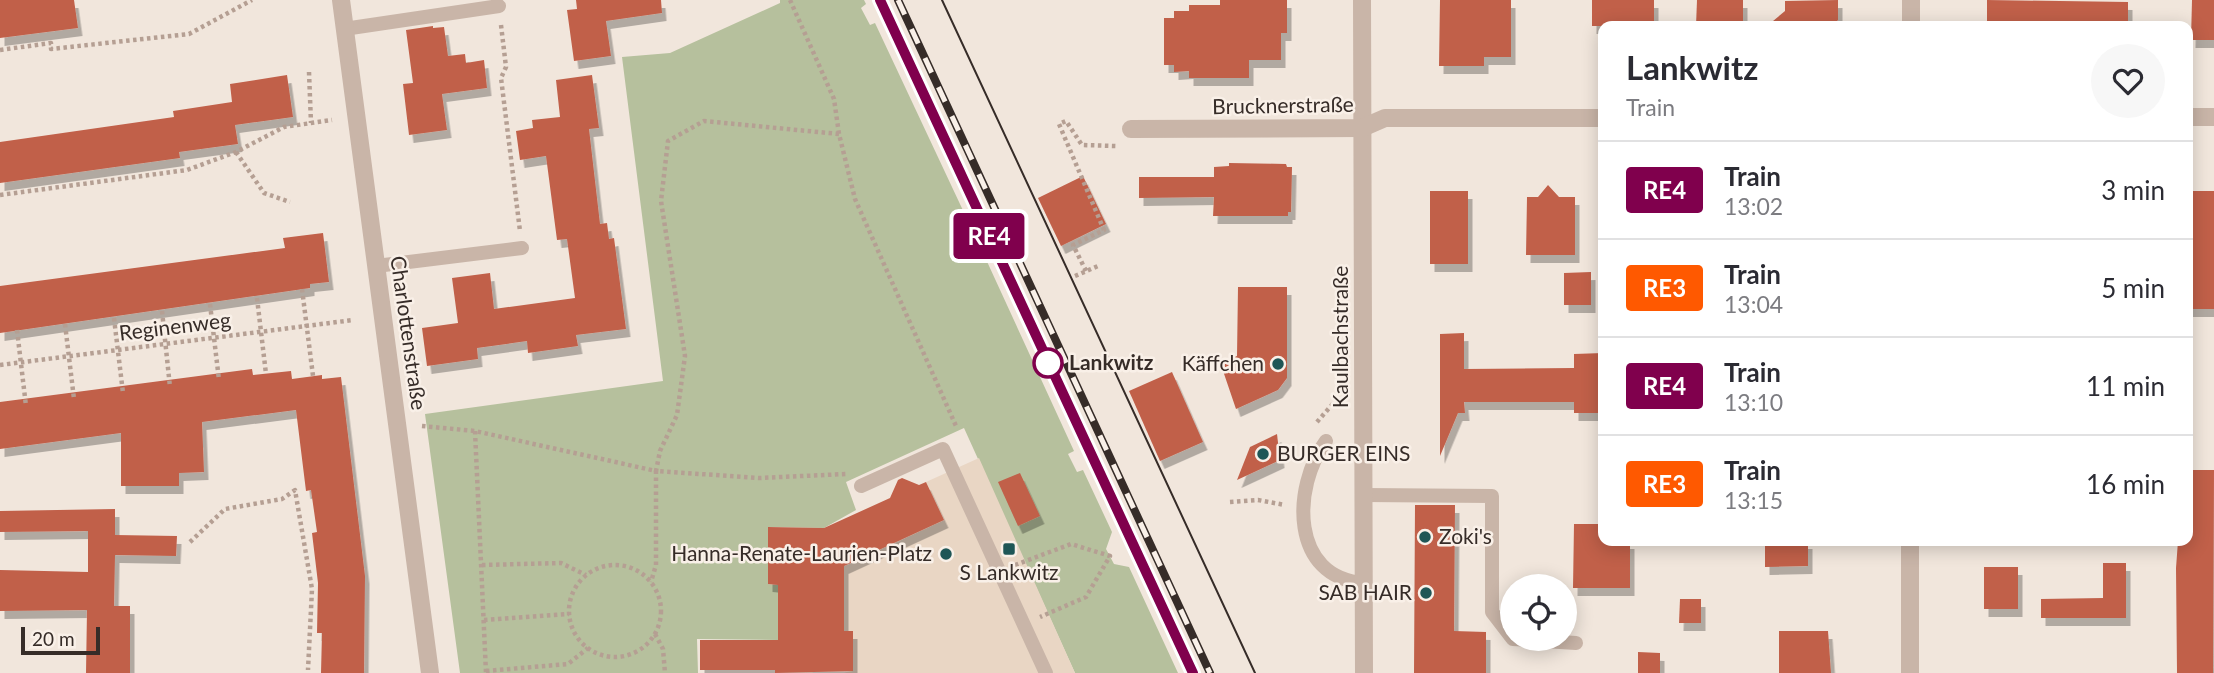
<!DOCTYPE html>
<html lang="en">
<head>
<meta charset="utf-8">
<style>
	body { margin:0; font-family:Lato,sans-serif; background:#f7f7f7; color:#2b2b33; height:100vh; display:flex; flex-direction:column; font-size:26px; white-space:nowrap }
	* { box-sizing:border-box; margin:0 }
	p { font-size:23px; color:#7c7c81 }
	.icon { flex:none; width:38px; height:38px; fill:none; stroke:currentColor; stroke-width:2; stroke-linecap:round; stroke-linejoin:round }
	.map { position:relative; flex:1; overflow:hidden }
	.drawer { position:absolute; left:1598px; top:21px; width:595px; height:525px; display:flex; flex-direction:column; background:#fff; border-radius:14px; box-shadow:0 4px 18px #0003 }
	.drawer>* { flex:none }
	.badge { padding:0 14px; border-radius:5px; font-size:24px; line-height:46px }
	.buttons { position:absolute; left:1500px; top:574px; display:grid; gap:14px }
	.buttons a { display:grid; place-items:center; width:77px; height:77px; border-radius:50%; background:#fff; box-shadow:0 4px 18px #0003; font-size:35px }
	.scale { position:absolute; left:21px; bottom:18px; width:79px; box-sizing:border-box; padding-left:7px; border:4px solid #362c28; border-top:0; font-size:19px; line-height:24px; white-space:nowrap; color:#362c28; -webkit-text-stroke:5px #f9f0e8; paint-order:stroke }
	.map>.badge { position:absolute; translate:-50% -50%; box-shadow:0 0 0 4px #fff }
	.round { display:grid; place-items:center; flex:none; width:74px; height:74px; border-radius:37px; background:#f7f7f7 }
	.summary { display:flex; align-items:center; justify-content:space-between; height:119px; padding:0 28px }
	h1 { font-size:33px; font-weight:700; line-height:52px }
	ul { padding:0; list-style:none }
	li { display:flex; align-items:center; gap:21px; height:98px; padding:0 28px; border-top:2px solid #e1e1e2 }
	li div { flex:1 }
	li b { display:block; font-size:26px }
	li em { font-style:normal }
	li .badge { min-width:77px; font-weight:700; text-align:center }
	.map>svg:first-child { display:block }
	.green { fill:#b6c09d }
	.plaza { fill:#e9d6c4 }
	.building { fill:#c1604a; filter:url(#shadow) }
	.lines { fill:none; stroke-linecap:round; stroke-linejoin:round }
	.path { stroke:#b59f93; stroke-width:4.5; stroke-dasharray:3.5 3.5; stroke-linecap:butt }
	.lane { stroke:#c9b5a8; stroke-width:14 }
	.street { stroke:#c9b5a8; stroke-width:18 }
	.tram { stroke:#362c28; stroke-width:2 }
	.rail-casing { stroke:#362c28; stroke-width:8 }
	.rail { stroke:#f9f0e8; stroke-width:5; stroke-dasharray:16; stroke-linecap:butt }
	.line-casing { stroke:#fff; stroke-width:16 }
	.line { stroke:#80004d; stroke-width:10 }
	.stop-dot { fill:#fff; stroke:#80004d; stroke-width:3.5 }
	.poi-dot { fill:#1f5656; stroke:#f9f0e8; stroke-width:2.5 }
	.labels { text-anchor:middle; stroke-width:5; stroke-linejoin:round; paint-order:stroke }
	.street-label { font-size:21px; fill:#362c28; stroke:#f9f0e8 }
	.stop-label { font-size:21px; font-weight:bold; fill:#362c28; stroke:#f9f0e8; text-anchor:start }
	.poi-label { font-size:21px; fill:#362c28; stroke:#f9f0e8; text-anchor:end }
</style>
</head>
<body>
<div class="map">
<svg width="2214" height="673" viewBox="0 0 2214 673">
	<defs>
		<filter id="shadow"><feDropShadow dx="4.5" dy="8" stdDeviation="0" flood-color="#0004"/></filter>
	</defs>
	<rect width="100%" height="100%" fill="#f1e6dc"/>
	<polygon class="green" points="780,0 864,0 866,4 861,8 870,25 875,23 975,236 969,239 977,257 984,255 1074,451 1068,454 1077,472 1083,470 1112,532 1106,549 1114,564 1129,567 1178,673 1075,673 964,428 846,482 856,510 824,528 768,527 768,584 778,585 778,640 697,639 698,673 460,673 425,414 663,381 622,57 670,53 780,3"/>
	<polygon class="plaza" points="979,458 1075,673 844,673 853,670 853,632 844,631 844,566 944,520 926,482"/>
	<g class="building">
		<polygon points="0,0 74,0 78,28 0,38"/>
		<polygon points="576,0 661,0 662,13 606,21 611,56 574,61 567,10 577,9"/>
		<polygon points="1220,0 1287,0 1287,33 1281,33 1281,60 1249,60 1249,78 1189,78 1189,71 1174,72 1174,65 1164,65 1164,18 1174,18 1174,11 1189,11 1189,5 1220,5"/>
		<polygon points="1440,0 1511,0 1511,57 1484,57 1484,66 1439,66"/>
		<rect x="1592" y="0" width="62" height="26"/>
		<polygon points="1697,0 1743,0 1743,26 1696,26"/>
		<polygon points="1838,0 1838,20 1832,26 1767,26 1785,11 1785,1"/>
		<polygon points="1987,0 2128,2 2128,26 1987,26"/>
		<polygon points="2192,0 2214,0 2214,40 2191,40"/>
		<polygon points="433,26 433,28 444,27 448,56 465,54 466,63 484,60 487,88 442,94 447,130 409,135 403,84 413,83 406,30"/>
		<polygon points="287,75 293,117 235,125 238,144 179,152 180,158 0,183 0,142 174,117 173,111 232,102 230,84"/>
		<polygon points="592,75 599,128 589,129 600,224 607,223 609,239 614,238 626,329 576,335 578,346 528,353 527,341 477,348 478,359 427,366 422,328 458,323 452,278 490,273 494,309 575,298 567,239 557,240 546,156 520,160 516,131 533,128 532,120 560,117 556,80"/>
		<polygon points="1229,163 1286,164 1287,167 1292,167 1291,212 1288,212 1288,216 1213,216 1214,197 1139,198 1139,177 1214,177 1214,167 1229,166"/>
		<polygon points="1083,176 1106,224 1061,246 1038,198"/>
		<polygon points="1548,185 1559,197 1575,197 1575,255 1526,255 1527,197 1538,197"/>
		<rect x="1430" y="191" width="38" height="73"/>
		<rect x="2188" y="191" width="26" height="118"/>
		<polygon points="323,233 329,282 310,284 310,288 0,333 0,286 285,248 283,238"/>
		<polygon points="1591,272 1591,305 1564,305 1564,273"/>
		<polygon points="1238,287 1287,287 1287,378 1278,390 1236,409 1220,362 1237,356"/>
		<polygon points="1464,333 1464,369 1574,368 1574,354 1603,353 1603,413 1574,413 1574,402 1464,402 1465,413 1458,413 1440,456 1440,334"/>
		<polygon points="252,369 253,375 291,371 292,379 322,375 322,379 341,377 365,576 364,673 321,673 322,633 317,633 318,583 312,533 317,532 311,490 306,491 296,410 202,422 204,472 179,473 179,486 121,486 121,433 0,449 0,402"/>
		<polygon points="1172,372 1203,442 1160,461 1129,391"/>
		<polygon points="1277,434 1280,460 1237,480 1250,447"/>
		<polygon points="2188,470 2214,470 2213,673 2177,673 2176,568 2178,541 2188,541"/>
		<polygon points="1020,473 1040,516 1018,526 998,482"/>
		<polygon points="902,478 919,485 926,482 944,520 844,566 844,631 853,631 853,671 775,673 775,670 700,670 700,640 778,640 778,585 768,584 768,527 824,528 890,498 898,480"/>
		<polygon points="1415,505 1455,505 1454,631 1486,632 1486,673 1414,673"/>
		<polygon points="115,509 115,535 177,536 176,556 115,555 114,606 130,606 130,673 86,673 87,610 0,611 0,570 88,572 88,531 0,532 0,511"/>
		<polygon points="1574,524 1603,524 1603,541 1630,541 1630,588 1573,588"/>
		<polygon points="1765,541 1808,541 1808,566 1765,567"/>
		<polygon points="2103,563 2126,563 2126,618 2041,618 2041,599 2103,598"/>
		<rect x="1984" y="567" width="34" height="42"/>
		<polygon points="1680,599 1701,599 1701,623 1679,623"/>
		<polygon points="1779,631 1828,631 1831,673 1779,673"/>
		<polygon points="1638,652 1660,653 1660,673 1638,673"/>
	</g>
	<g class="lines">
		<g class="path">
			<polyline points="790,0 834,99 839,134 855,199 956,426"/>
			<polyline points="501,25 506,67 501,78 520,231"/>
			<polyline points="0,50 51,43 51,49 189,34 252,0"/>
			<polyline points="309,72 311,123"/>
			<polyline points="839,134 704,121 668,141 661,201 685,356 677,415 660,451 656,471 759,478 846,474"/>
			<polyline points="236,152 264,193 290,202"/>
			<polyline points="0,195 187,170 236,152 284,127 332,120"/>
			<polyline points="1086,271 1073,245 1104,230 1059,124 1066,121 1082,145 1116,146"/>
			<polyline points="1075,276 1098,266"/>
			<polyline points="302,289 313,376"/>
			<polyline points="257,298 266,374"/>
			<polyline points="210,304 219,380"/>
			<polyline points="162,311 170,387"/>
			<polyline points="114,318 123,393"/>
			<polyline points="65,324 74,399"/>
			<polyline points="17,330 26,406"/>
			<polyline points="0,365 353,320"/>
			<polyline points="1317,422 1337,399"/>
			<polyline points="422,426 475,431 656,471 656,565 651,582"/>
			<polyline points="475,431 486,673"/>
			<polyline points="1230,502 1258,500 1285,505"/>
			<polyline points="190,542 225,509 282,499 295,490 312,589 308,670"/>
			<polyline points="482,565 561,563 586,575"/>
			<polyline points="1015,565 1071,544 1110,556 1086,597 1040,617"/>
			<circle cx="615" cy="611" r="46"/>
			<polyline points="484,620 569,614"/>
			<polyline points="655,634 663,649 665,673"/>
			<polyline points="486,671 568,664 588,648"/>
		</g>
		<g class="lane">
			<polyline points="344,29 499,6"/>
			<polyline points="376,266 522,248"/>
			<path d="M 1326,441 C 1292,487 1290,578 1364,583"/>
			<polyline points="861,486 943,449 1046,673"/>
			<polyline points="1364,495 1492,496 1492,612 1512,638"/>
			<polyline points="1513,639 1576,643"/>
		</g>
		<g class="street">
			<polyline points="341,0 430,673"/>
			<polyline points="1362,0 1364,673"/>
			<polyline points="1911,0 1911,26"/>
			<polyline points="2188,117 2214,117"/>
			<polyline points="1131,129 1362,128 1385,118 1603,118"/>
			<polyline points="1910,673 1910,541"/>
		</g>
		<polyline class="tram" points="942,0 1255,673"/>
		<g class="rail-casing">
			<g id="rail">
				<polyline points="880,0 1193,673"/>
				<polyline points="898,0 1210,673"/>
			</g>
		</g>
		<use href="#rail" class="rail"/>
	</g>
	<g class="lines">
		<g class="line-casing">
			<polyline id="line" points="880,0 1193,673"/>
		</g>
		<use href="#line" class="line"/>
	</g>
	<circle class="stop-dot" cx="1048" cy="363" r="14"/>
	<g class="poi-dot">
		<circle cx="1278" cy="364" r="7"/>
		<circle cx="1263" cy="454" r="7"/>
		<circle cx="1425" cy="537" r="7"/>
		<rect x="1002" y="542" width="14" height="14" rx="3.5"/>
		<circle cx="946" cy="554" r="7"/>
		<circle cx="1426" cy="593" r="7"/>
	</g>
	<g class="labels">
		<g class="street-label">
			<text transform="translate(1283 106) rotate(-1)" y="7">Brucknerstraße</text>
			<text transform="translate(175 327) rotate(-7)" y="7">Reginenweg</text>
			<text transform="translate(408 333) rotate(82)" y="7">Charlottenstraße</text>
			<text transform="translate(1341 337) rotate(-90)" y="7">Kaulbachstraße</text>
		</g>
		<g class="stop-label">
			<text x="1069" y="370">Lankwitz</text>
		</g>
		<g class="poi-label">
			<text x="1264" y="371">Käffchen</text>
			<text x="1277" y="461" text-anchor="start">BURGER EINS</text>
			<text x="1439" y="544" text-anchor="start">Zoki's</text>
			<text x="932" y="561">Hanna-Renate-Laurien-Platz</text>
			<text x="1009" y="580" text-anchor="middle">S Lankwitz</text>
			<text x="1412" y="600">SAB HAIR</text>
		</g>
	</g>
</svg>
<div class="buttons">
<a><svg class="icon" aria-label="locate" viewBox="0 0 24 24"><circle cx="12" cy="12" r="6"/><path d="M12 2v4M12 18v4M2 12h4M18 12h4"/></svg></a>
</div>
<div class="scale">20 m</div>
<b class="badge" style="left:989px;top:236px;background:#80004d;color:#fff">RE4</b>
<section class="drawer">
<div class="summary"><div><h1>Lankwitz</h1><p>Train</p></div><a class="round"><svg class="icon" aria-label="heart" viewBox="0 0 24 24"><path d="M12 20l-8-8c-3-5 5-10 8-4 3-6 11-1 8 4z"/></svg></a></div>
<ul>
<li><span class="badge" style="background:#80004d;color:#fff">RE4</span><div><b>Train</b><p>13:02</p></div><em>3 min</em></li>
<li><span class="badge" style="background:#ff5900;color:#fff">RE3</span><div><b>Train</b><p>13:04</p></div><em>5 min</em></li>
<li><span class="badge" style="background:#80004d;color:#fff">RE4</span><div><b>Train</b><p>13:10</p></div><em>11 min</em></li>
<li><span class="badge" style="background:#ff5900;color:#fff">RE3</span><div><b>Train</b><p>13:15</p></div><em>16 min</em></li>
</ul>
</section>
</div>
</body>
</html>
